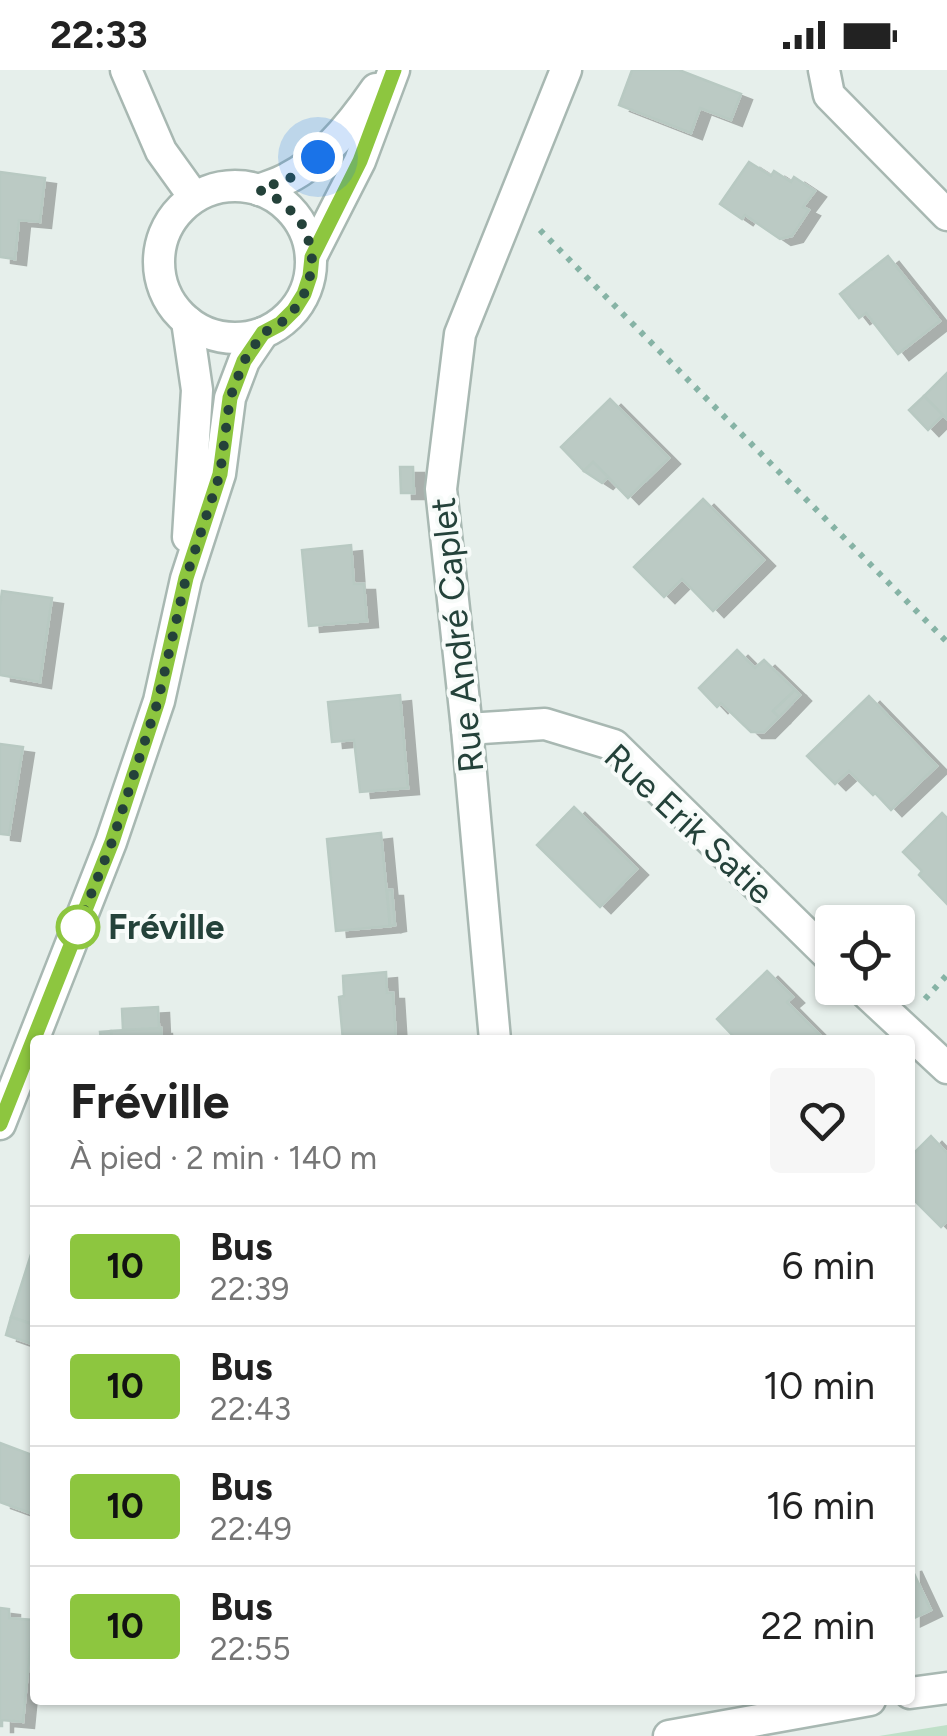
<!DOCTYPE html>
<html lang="fr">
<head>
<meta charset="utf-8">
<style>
	body { margin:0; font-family:Figtree,sans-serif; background:#f6f6f6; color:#222; height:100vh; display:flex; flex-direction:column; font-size:38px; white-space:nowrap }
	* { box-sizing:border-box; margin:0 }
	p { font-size:32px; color:#767676 }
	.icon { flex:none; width:55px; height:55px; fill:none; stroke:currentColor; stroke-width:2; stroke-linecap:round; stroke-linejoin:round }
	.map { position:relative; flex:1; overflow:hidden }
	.sheet { position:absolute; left:30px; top:965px; width:885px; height:670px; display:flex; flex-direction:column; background:#fff; border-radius:10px; box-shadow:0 2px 8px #0004 }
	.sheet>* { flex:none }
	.badge { padding:0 20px; border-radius:8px; font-size:35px; line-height:65px }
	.controls { position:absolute; left:815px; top:835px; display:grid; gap:20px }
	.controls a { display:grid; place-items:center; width:100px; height:100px; border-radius:10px; background:#fff; box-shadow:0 2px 8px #0004; font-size:50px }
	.you { position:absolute; width:50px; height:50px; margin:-25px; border:8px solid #fff; border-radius:50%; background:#1a73e8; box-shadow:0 0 0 15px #1a73e833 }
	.map>.badge { position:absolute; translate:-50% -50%; box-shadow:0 0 0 5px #fff }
	.round { display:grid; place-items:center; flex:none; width:105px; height:105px; border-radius:10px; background:#f6f6f6 }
	.overview { display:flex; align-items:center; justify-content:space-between; height:170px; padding:0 40px }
	h1 { font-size:48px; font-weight:700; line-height:75px }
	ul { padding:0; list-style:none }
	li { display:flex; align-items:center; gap:30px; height:120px; padding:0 40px; border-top:2px solid #e0e0e0 }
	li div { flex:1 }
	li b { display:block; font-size:38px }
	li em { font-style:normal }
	li .badge { min-width:110px; font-weight:700; text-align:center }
	.status { display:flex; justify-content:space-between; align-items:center; height:70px; padding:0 50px; background:#fff; direction:ltr }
	.status svg { height:28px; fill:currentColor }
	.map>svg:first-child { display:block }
	.green { fill:#bfe0c8 }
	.building { fill:#bbcac4; stroke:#b8c9c2; stroke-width:2.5; filter:url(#shadow) }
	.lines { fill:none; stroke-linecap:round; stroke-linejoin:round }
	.minor-casing { stroke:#a8b8b2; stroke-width:35 }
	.path { stroke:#86b3a5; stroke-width:6; stroke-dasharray:5 8; stroke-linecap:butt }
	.minor { stroke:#fff; stroke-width:30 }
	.line-casing { stroke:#fff; stroke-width:22 }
	.line { stroke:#8dc63f; stroke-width:15 }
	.walk { stroke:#24423a; stroke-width:10; stroke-dasharray:0 18 }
	.stop-dot { fill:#fff; stroke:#8dc63f; stroke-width:5 }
	.labels { text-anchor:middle; stroke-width:8; stroke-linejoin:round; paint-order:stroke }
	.street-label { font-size:35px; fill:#24423a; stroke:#f7fbf9 }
	.stop-label { font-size:35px; font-weight:bold; fill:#24423a; stroke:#f7fbf9; text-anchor:start }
</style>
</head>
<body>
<div class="status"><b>22:33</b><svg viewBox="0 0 49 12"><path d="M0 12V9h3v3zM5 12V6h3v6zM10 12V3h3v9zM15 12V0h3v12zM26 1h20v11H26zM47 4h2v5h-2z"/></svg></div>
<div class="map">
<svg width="947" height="1666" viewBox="0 0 947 1666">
	<defs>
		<filter id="shadow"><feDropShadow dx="11" dy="6" stdDeviation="0" flood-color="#0004"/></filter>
	</defs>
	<rect width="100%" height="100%" fill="#e6efeb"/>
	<polygon class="green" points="947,1655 947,1666 879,1666"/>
	<g class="building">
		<polygon points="632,0 679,0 741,24 731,50 700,38 691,63 619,35"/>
		<polygon points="749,92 771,106 774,101 791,112 794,107 815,121 803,137 809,140 792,166 780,169 745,145 742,149 720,134"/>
		<polygon points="0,102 45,108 40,152 19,150 15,189 0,187"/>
		<polygon points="888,186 940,251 898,284 866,243 859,248 840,224"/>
		<polygon points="947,303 947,349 924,326"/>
		<polygon points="924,326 943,345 928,360 909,340"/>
		<polygon points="610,329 669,388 628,428 593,392 584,401 561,377"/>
		<polygon points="593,392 608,407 602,413 584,401"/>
		<polygon points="400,397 413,397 414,423 401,423"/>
		<polygon points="703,429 764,490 713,541 682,509 664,527 634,497"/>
		<polygon points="351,475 354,514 364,514 367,551 309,556 302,480"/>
		<polygon points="2,521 52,528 40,612 0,605 0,536"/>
		<polygon points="737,580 755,598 764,590 795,620 773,641 779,647 764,662 751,662 721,633 717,637 699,618"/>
		<polygon points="795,620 800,625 779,647 773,641"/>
		<polygon points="400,625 408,718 360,722 354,670 332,672 328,632"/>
		<polygon points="869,626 937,696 891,740 875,723 873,725 849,701 835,714 807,686"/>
		<polygon points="0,674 23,677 9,765 0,764"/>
		<polygon points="574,737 637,799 600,837 537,775"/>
		<polygon points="942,743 947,748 947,834 919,805 922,801 903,782"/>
		<polygon points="381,763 390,856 336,861 327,769"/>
		<polygon points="387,820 392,820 395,855 390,856"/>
		<polygon points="767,901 793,927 787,932 825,970 737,970 717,949"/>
		<polygon points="386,902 387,923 393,923 396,970 343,970 339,927 344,926 343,906"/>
		<polygon points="158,937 159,958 123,960 122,939"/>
		<polygon points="161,958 162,970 112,970 111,961"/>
		<polygon points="111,961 112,970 101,970 100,962"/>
		<polygon points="931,1066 947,1083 947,1151 941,1157 910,1126 910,1087"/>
		<polygon points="35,1172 35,1255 11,1247"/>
		<polygon points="11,1247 35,1255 35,1275 6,1265"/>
		<polygon points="0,1373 35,1386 35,1437 33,1444 0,1432"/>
		<polygon points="910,1495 931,1540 910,1550"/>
		<polygon points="0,1538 9,1539 9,1548 33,1550 23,1652 2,1650 2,1656 0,1656"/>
	</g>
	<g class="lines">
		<g class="minor-casing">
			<g id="minor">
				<polyline points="126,0 161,81 194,127"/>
				<polyline points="824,0 829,25 947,145"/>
				<circle cx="235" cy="192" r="76"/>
				<path d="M 259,120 C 269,116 279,113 288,108 C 324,90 354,51 376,19"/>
				<polyline points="311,187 360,91 394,0"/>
				<polyline points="187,251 197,320 188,467"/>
				<polyline points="467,659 545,654 614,675 832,889"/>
				<polyline points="861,918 947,998"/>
				<polyline points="495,970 467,659 441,419 460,264 566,0"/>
				<polyline points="0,1054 111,772 159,631 186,509 220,404 230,328 244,291 263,263"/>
				<polyline points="910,1623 947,1618"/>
				<polyline points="669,1666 870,1630"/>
			</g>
		</g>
		<g class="path">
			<polyline points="540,160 947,572"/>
			<polyline points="925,929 947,905"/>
		</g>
		<use href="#minor" class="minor"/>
	</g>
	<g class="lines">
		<g class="line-casing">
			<polyline id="line" points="0,1054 112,772 158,631 186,508 220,404 230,328 244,291 263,263 280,254 294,240 304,224 310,206 312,187 360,91 394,0"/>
		</g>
		<use href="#line" class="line"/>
		<polyline class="walk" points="78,857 112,772 158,631 186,508 220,404 230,328 244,291 263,263 280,254 294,240 304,224 310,206 312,187 308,168 300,150 290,140 271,124 259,120 290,108 318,87"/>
	</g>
	<circle class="stop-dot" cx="78" cy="857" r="20"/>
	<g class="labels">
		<g class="street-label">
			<text transform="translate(457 565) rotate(-96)" y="12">Rue André Caplet</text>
			<text transform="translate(689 754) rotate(43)" y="12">Rue Erik Satie</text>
		</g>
		<g class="stop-label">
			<text x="108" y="869">Fréville</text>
		</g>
	</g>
</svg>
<div class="controls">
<a><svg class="icon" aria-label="locate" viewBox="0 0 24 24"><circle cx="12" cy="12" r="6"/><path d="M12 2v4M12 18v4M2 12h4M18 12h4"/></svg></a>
</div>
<div class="you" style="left:318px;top:87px"></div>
<section class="sheet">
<div class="overview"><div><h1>Fréville</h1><p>À pied · 2 min · 140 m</p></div><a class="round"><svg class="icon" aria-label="heart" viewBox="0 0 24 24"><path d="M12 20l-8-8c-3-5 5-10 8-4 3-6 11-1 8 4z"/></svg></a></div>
<ul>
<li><span class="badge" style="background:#8dc63f;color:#111">10</span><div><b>Bus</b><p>22:39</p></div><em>6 min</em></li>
<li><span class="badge" style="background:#8dc63f;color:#111">10</span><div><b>Bus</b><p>22:43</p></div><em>10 min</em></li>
<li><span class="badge" style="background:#8dc63f;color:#111">10</span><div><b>Bus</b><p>22:49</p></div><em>16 min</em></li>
<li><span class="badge" style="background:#8dc63f;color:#111">10</span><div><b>Bus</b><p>22:55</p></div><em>22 min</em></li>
</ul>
</section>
</div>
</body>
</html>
